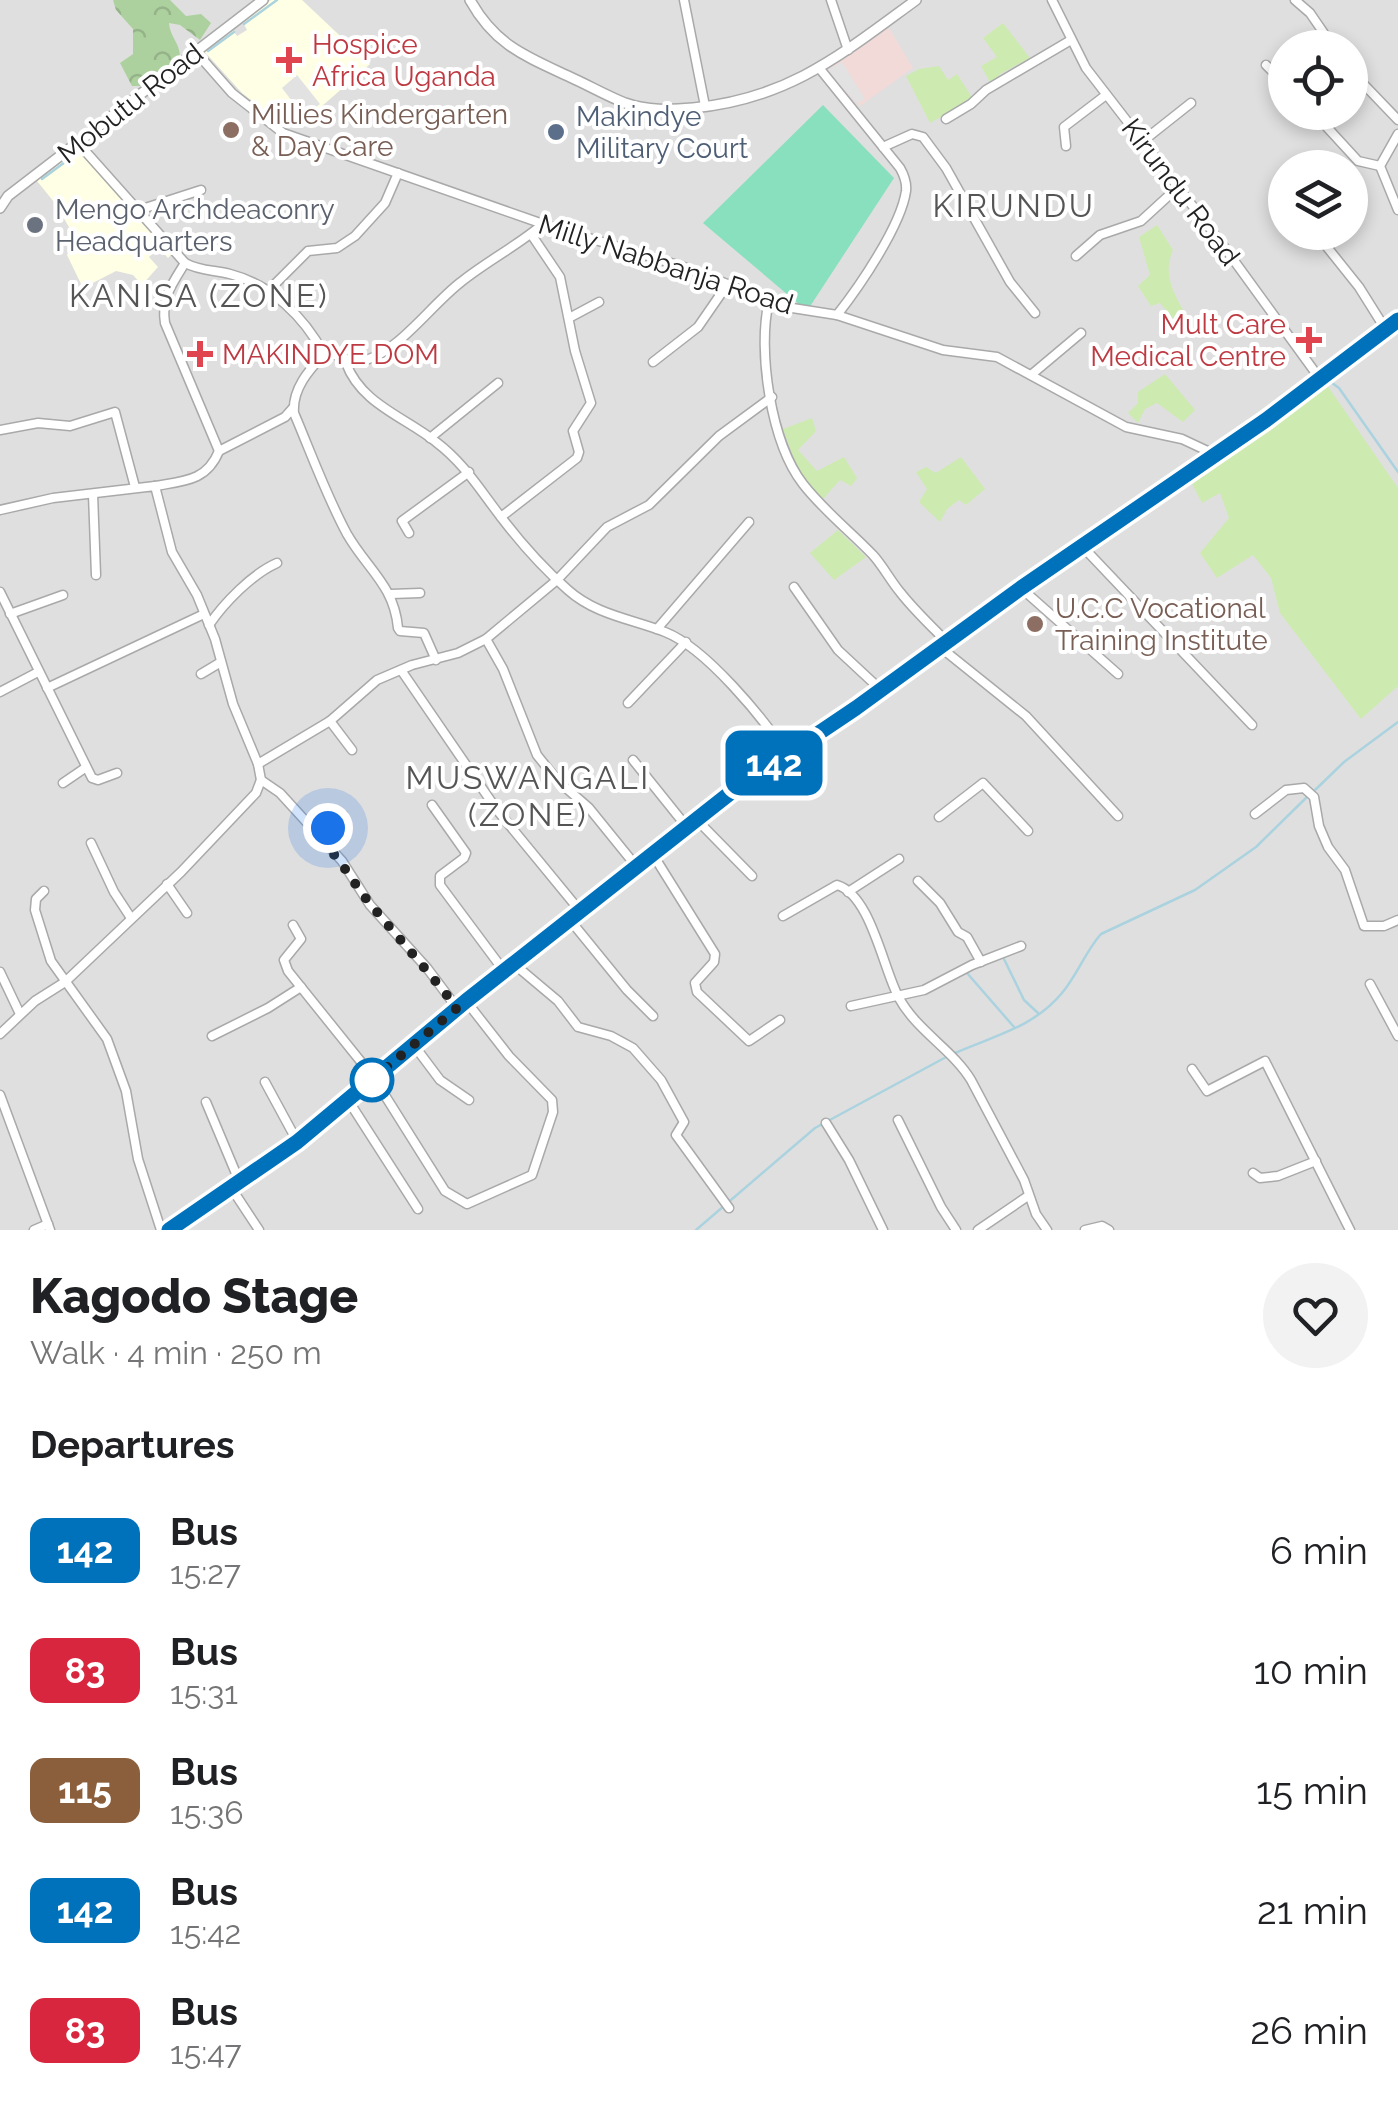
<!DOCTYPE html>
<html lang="en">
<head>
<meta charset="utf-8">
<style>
	body { margin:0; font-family:Raleway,sans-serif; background:#f2f2f2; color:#202124; height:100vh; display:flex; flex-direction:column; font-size:38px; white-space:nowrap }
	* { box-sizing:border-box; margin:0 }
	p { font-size:32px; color:#757577 }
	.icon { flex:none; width:55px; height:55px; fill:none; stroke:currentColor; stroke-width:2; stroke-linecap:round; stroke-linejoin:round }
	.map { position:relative; height:1230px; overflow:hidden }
	.panel { display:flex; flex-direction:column; background:#fff; flex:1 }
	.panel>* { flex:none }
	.badge { padding:0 20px; border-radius:15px; font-size:35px; line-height:65px }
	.controls { position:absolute; left:1268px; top:30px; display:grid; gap:20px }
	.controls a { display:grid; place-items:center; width:100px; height:100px; border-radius:50%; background:#fff; box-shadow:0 5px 15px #0003; font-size:50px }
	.you { position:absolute; width:50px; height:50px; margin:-25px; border:8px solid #fff; border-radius:50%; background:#1a73e8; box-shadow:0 0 0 15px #1a73e833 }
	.map>.badge { position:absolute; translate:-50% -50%; box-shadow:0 0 0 5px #fff }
	h2 { padding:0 30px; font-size:38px; line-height:90px }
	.round { display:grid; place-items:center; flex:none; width:105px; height:105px; border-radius:52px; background:#f2f2f2 }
	.summary { display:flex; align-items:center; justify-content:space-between; height:170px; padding:0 30px }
	h1 { font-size:48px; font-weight:800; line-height:75px }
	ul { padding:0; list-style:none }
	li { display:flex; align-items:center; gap:30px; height:120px; padding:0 30px }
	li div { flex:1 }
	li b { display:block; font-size:38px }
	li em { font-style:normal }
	li .badge { min-width:110px; font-weight:700; text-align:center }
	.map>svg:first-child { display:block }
	.residential { fill:#e0dfdf; fill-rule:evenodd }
	.commercial { fill:#f2dad9 }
	.education { fill:#ffffe5 }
	.grass { fill:#cdebb0 }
	.forest { fill:url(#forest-crowns) }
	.pitch { fill:#88e0be }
	.parking { fill:#e2e2e2 }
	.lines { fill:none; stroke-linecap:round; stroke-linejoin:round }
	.stream { stroke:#aad3df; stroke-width:2.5 }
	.minor-casing { stroke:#a9a9a9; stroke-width:11 }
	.tertiary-casing { stroke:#a9a9a9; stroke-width:12 }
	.secondary-casing { stroke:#707d05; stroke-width:14 }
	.minor { stroke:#fff; stroke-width:8 }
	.tertiary { stroke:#fff; stroke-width:9 }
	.secondary { stroke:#f7fabf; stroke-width:10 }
	.line-casing { stroke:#fff; stroke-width:22 }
	.line { stroke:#0072bc; stroke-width:15 }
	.walk { stroke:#222; stroke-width:10; stroke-dasharray:0 18 }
	.health-dot { fill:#e0444e; stroke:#fff; stroke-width:4 }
	.education-dot { fill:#8d6e63; stroke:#fff; stroke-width:4 }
	.service-dot { fill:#5c6f8a; stroke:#fff; stroke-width:4 }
	.worship-dot { fill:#6b7280; stroke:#fff; stroke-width:4 }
	.stop-dot { fill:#fff; stroke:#0072bc; stroke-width:5 }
	.labels { text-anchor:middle; stroke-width:8; stroke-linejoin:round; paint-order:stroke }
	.health-label { font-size:28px; fill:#be3a42; stroke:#fff; text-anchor:start }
	.street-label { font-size:28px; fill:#222; stroke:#fff }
	.education-label { font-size:28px; fill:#785e54; stroke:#fff; text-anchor:start }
	.service-label { font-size:28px; fill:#4e5e75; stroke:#fff; text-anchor:start }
	.worship-label { font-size:28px; fill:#5b616d; stroke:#fff; text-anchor:start }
	.quarter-label { font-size:32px; letter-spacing:2.5px; fill:#555; stroke:#fff }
</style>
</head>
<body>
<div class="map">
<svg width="1398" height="1230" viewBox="0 0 1398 1230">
	<defs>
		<pattern id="forest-crowns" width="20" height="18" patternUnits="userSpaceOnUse" patternTransform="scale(2.5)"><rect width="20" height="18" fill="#add19e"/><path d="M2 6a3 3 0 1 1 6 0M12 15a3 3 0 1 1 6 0" fill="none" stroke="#95b388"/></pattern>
	</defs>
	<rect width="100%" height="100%" fill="#f2efe9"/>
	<path class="residential" d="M 0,0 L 1398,0 L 1398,1230 L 0,1230 ZM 1285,48 L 1350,48 L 1350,112 L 1285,112 ZM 1285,168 L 1350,168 L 1350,232 L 1285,232 Z"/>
	<polygon class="commercial" points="889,28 913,68 860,106 826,71"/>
	<g class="education">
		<polygon points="271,0 302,0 370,64 297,128 277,120 242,93 204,51 232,29 237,36 247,30 243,22"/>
		<polygon points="80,148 173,253 168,258 159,248 149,257 158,267 142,285 133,275 116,271 83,288 67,255 75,241 72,232 54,202 37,181"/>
	</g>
	<g class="grass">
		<polygon points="1003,23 1030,58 1000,74 1000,79 991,84 981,66 997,57 983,38"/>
		<polygon points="939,66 948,80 957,74 973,99 930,123 906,76 919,69"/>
		<path d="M 1157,225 L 1173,250 C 1163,273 1172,290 1183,310 L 1174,320 L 1160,303 L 1151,306 L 1138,286 L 1150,275 L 1139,237 Z"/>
		<polygon points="1165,374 1195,410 1183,422 1157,403 1145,409 1138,423 1128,413 1138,403 1138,392"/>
		<polygon points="1327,385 1398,488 1398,686 1361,719 1280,613 1271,578 1253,555 1217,578 1200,553 1229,518 1220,493 1202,503 1190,480"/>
		<polygon points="812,418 816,431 798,450 817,471 844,457 857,478 851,486 840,480 821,501 802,480 783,429"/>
		<polygon points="961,457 985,489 966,505 959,500 947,509 940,522 919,502 927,489 916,472 926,467 936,473"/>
		<polygon points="838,530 866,557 834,580 810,553"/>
	</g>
	<path class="forest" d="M 113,0 L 170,0 L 186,16 L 201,14 L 211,23 L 200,40 L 180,25 L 169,23 C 170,37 180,43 180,57 L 142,86 L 132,86 L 120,63 L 133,54 L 133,29 L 116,10 Z"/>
	<polygon class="pitch" points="823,105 894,178 807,311 703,223"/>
	<g class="parking">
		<polygon points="842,62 865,99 858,103 826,71"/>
		<polygon points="297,75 320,104 304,117 282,88"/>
	</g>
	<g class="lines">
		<g class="stream">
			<polyline points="244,24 277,0"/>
			<polyline points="208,51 234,32"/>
			<polyline points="148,95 194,60"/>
			<polyline points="139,103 142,100"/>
			<polyline points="123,115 127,112"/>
			<polyline points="88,144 92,140"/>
			<polyline points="42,179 80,151"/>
			<polyline points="1328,380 1339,388 1398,472"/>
			<polyline points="763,783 772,795"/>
			<polyline points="1314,791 1344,762 1398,722"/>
			<polyline points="1003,957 1024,1000 1038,1013"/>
			<polyline points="967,973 1014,1027"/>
			<path d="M 955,1053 C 994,1036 1034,1027 1062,993 C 1078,974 1085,952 1101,934 L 1195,890 L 1256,847 L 1308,796"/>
			<polyline points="696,1230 815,1128 948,1056"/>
		</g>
		<g class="minor-casing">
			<g id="minor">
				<polyline points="684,0 705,106"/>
				<polyline points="831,0 848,50"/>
				<polyline points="1052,0 1086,68 1222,244 1320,379"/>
				<polyline points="1295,0 1310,13 1334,48"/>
				<polyline points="196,52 232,93 283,133 543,224 684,267 786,307 837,315 943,350 997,357 1126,427 1182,439 1214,454"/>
				<polyline points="1266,65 1285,84"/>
				<path d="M 820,69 L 900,168 C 904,175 907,182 906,191 C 901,226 859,287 837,315"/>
				<polyline points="1350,70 1398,120"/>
				<polyline points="1313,112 1358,161 1380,166"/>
				<polyline points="946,119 971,104 986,90 1071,40"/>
				<polyline points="1398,134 1380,166 1398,210"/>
				<polyline points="1143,141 1191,103"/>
				<path d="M 78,143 L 185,263 C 200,271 214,270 230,274 C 272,285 304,317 324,354"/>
				<polyline points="1066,146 1064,127 1106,95"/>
				<polyline points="883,147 912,134 923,137 946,168 1010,282 1035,313"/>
				<polyline points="139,210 201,190"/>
				<polyline points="1315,232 1359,287 1386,330"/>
				<polyline points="1076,256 1100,235 1141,221 1177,188"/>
				<path d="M 185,263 C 172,284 161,298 165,323 L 219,451"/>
				<polyline points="268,291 308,251 337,248 355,236 385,203 398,173"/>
				<path d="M 769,301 C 757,350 771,443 803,484 C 824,511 850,531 873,555 C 883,566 890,580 900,592 C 914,610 931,626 947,642"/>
				<polyline points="569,318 599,302"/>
				<polyline points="653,362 698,327 727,285"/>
				<path d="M 346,363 C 361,404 405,417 436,442 C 464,463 480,490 501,517 C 520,542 544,569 568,590 C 596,615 632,619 665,632 C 706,648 763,718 788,755"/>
				<polyline points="1031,375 1081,333"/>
				<polyline points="0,430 38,423 70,426 115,412 135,487"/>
				<polyline points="430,438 498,383"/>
				<path d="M 155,486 C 184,481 207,481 219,451 L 285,417 L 293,408"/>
				<polyline points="93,494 96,575"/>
				<polyline points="0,510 53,498 155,486 172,552 197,595 215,639 233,704 258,764 261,780 256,793 181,872 65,982 35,1001 0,1034"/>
				<polyline points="501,517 577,458 579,452 573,431 591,403 575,351 560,277 531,234"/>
				<polyline points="409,533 402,521 469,472"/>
				<polyline points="1082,546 1252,725"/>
				<polyline points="794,587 838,650 881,690"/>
				<polyline points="1021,588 1118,674"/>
				<polyline points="0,592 92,778 98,780 117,773"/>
				<polyline points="391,594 420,593"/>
				<polyline points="10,614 63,595"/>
				<path d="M 209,625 C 224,603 252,574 277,563"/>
				<polyline points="657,629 749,522"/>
				<polyline points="486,639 503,669 537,755 557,780 589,808 636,866"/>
				<polyline points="940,647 1026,716 1118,816"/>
				<path d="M 436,660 L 424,633 L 400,631 L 398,628 C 394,585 367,569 347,534 C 326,495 311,453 294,413 C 292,389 309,370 324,354 C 341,352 348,366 366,360 C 400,350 432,304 461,282 C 487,261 517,246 543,224"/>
				<polyline points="401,670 497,810 580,911"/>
				<polyline points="201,674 221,662"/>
				<polyline points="47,688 204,614"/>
				<polyline points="0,692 38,672"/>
				<polyline points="628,703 686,642"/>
				<polyline points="330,721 352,750"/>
				<polyline points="633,760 686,826"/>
				<polyline points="258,764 330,721 377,680 412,665 458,653 486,639 557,580 607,527 649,505 719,436 772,397"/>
				<polyline points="261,780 280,793 342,861 370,905 427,968 457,1008"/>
				<polyline points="63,783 85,768"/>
				<polyline points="432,805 466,853 464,858 440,876 440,885 504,971"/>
				<polyline points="1255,814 1286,790 1304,788 1314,797 1319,826 1328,847 1345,870 1364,926 1384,926 1398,920"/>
				<polyline points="939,817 983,783 1028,831"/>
				<polyline points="696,819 752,876"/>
				<polyline points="319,839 343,815"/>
				<polyline points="91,843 114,892 131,918"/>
				<polyline points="652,853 715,954 714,962 695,983 697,992 749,1041 780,1020"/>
				<polyline points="918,881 940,903 958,932 967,937 981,962"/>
				<polyline points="167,884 187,913"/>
				<polyline points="44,891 36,899 35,910 51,961 107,1039 126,1091 138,1159 161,1230"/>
				<polyline points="848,892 899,859"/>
				<path d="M 783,916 L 837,885 C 871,895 883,969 899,998 C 917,1031 953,1050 971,1080 L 1024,1180 L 1036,1214 L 1047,1230"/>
				<polyline points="570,920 627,990 653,1016"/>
				<polyline points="293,925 301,939 284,960 288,971 374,1078 445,1191 467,1204 532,1175 553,1112 552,1100 509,1056 466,1001"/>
				<polyline points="514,964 558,1001 578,1027 611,1036 633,1048 661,1080 684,1122 676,1135 729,1208"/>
				<polyline points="0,972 20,1014"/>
				<polyline points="1370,984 1398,1036"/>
				<polyline points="851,1006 924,990 972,965 1021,946"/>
				<polyline points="212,1036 268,1008 301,987"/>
				<polyline points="413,1044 440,1080 469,1100"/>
				<polyline points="1192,1069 1207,1091 1265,1061 1350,1230"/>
				<polyline points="265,1082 297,1141"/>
				<polyline points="0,1095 50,1230"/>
				<polyline points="348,1100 418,1209"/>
				<polyline points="206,1102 240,1183"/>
				<polyline points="898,1120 941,1207 956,1230"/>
				<polyline points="826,1123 849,1160 883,1230"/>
				<polyline points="1253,1173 1260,1178 1278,1176 1316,1161"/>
				<polyline points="232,1189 259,1230"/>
				<polyline points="34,1230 48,1224"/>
				<polyline points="978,1230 1028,1196"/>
				<polyline points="1085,1230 1102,1226 1109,1230"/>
			</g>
		</g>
		<g class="tertiary-casing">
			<g id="tertiary">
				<path d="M 470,0 C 495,45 525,56 570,77 C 588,85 607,96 625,103 C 648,111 670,110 693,108 C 789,99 842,54 916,0"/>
				<polyline points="0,208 8,196 263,0"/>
			</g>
		</g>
		<g class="secondary-casing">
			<polyline id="secondary" points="169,1230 297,1141 457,1008 734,790 856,708 1021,588 1266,419 1398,320"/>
		</g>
		<use href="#minor" class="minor"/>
		<use href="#tertiary" class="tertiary"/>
		<use href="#secondary" class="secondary"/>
	</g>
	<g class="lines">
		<g class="line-casing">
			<polyline id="line" points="169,1230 297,1142 466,1001 734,790 856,708 1021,588 1266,420 1398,320"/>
		</g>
		<use href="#line" class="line"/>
		<path class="walk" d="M 328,828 L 319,839 C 342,859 353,884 372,906 C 400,940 430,973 457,1008 L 372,1080"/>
	</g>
	<g class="health-dot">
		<path d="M284 45h10v10h10v10h-10v10h-10v-10h-10v-10h10z"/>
		<path d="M1304 325h10v10h10v10h-10v10h-10v-10h-10v-10h10z"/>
		<path d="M195 339h10v10h10v10h-10v10h-10v-10h-10v-10h10z"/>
	</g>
	<g class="education-dot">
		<circle cx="231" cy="130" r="10"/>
		<circle cx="1035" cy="624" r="10"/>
	</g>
	<circle class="service-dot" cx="556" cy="132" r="10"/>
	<circle class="worship-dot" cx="35" cy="225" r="10"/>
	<circle class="stop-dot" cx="372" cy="1080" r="20"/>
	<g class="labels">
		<g class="health-label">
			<text x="312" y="54">Hospice<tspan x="312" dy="32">Africa Uganda</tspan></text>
			<text x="1286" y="334" text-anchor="end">Mult Care<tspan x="1286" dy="32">Medical Centre</tspan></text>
			<text x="222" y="364">MAKINDYE DOM</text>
		</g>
		<g class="street-label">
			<text transform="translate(130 103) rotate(-38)" y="10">Mobutu Road</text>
			<text transform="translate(1181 192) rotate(53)" y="10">Kirundu Road</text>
			<text transform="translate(666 264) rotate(18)" y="10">Milly Nabbanja Road</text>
		</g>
		<g class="education-label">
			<text x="251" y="124">Millies Kindergarten<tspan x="251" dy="32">&amp; Day Care</tspan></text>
			<text x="1055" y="618">U.C.C Vocational<tspan x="1055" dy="32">Training Institute</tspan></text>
		</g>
		<g class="service-label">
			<text x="576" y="126">Makindye<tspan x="576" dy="32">Military Court</tspan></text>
		</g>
		<g class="worship-label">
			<text x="55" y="219">Mengo Archdeaconry<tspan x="55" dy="32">Headquarters</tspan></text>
		</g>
		<g class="quarter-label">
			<text x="1014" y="217">KIRUNDU</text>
			<text x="199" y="307">KANISA (ZONE)</text>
			<text x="528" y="789">MUSWANGALI<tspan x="528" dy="37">(ZONE)</tspan></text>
		</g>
	</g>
</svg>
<div class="controls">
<a><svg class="icon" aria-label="locate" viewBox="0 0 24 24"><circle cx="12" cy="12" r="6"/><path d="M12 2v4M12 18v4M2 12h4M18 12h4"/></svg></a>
<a><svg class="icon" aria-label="layers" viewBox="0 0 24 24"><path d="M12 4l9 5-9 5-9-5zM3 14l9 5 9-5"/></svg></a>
</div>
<div class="you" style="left:328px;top:828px"></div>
<b class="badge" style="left:774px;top:763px;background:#0072bc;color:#fff">142</b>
</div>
<section class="panel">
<div class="summary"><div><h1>Kagodo Stage</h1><p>Walk · 4 min · 250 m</p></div><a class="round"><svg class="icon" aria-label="heart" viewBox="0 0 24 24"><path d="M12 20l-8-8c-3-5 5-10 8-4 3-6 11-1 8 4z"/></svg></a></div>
<h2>Departures</h2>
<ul>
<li><span class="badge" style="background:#0072bc;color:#fff">142</span><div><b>Bus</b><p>15:27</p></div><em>6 min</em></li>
<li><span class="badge" style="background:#d7263d;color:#fff">83</span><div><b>Bus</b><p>15:31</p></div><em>10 min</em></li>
<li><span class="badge" style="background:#8b5e3c;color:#fff">115</span><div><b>Bus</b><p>15:36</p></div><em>15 min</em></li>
<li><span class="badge" style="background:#0072bc;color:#fff">142</span><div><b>Bus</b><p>15:42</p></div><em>21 min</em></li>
<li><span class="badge" style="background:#d7263d;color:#fff">83</span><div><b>Bus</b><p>15:47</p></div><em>26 min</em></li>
</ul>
</section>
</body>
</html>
